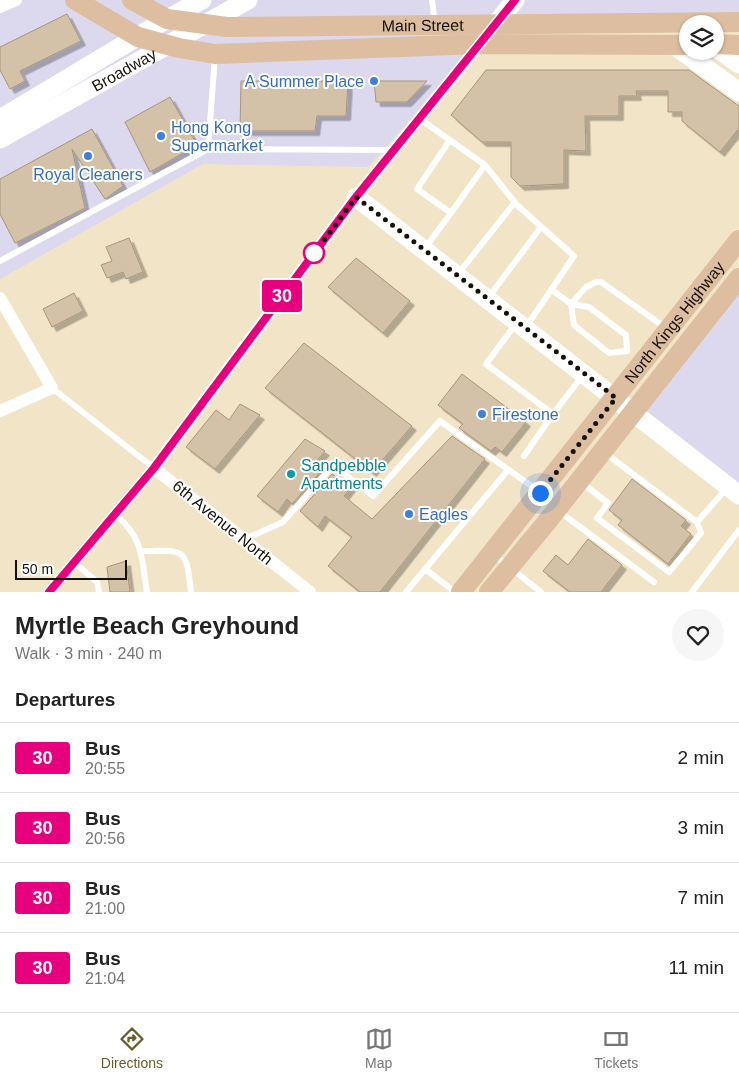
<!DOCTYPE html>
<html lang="en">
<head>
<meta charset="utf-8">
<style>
	body { margin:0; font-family:Helvetica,sans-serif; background:#f6f6f6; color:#222; height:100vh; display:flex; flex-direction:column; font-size:19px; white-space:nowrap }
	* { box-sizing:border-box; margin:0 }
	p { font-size:16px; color:#767676 }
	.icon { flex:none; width:28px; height:28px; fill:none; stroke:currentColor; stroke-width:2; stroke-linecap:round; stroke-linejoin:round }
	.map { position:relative; height:592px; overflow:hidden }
	.sheet { display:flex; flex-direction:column; background:#fff; flex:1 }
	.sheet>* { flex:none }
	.badge { padding:0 10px; border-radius:4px; font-size:18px; line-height:32px }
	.fabs { position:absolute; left:679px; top:15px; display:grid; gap:10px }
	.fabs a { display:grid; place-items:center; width:45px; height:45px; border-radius:50%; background:#fff; box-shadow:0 1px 4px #0004; font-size:25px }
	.scale { position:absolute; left:15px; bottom:12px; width:112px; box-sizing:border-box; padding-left:5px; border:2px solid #161107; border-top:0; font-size:14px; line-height:18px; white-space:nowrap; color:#161107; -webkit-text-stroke:4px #fff; paint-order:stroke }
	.you { position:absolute; width:25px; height:25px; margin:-12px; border:4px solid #fff; border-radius:50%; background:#1a73e8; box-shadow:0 0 0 8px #1a73e833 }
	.map>.badge { position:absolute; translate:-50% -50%; box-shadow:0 0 0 2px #fff }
	h2 { padding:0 15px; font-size:19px; line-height:45px }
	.round { display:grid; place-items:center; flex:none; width:52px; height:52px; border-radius:26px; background:#f6f6f6 }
	.headline { display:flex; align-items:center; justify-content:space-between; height:85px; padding:0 15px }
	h1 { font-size:24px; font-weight:700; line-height:38px }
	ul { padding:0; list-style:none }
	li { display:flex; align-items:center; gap:15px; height:70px; padding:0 15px; border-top:1px solid #e0e0e0 }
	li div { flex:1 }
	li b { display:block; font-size:19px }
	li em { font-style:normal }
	li .badge { min-width:55px; font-weight:700; text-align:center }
	.tab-bar { display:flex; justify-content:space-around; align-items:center; height:70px; border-top:1px solid #e0e0e0; background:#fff; font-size:14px; color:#767676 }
	.tab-bar a { display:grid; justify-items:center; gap:2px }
	.tab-bar .on { color:#685c29 }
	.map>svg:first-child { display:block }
	.commercial { fill:#dcd8ee }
	.building { fill:#d4c2a8; stroke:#a7967c; filter:url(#shadow) }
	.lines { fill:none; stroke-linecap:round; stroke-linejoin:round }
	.lane { stroke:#fff; stroke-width:6 }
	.street { stroke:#fff; stroke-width:12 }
	.secondary { stroke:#fff; stroke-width:19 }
	.primary { stroke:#debea0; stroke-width:20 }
	.line-casing { stroke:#fff; stroke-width:11 }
	.line { stroke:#e6007e; stroke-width:8 }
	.walk { stroke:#161107; stroke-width:5; stroke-dasharray:0 9 }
	.shop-dot { fill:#3f7fe0; stroke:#fff; stroke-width:2 }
	.stop-dot { fill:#fff; stroke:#e6007e; stroke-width:2.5 }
	.culture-dot { fill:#0f9aa8; stroke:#fff; stroke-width:2 }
	.labels { text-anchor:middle; stroke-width:4; stroke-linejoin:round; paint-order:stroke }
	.street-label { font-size:16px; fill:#161107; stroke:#fff }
	.shop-label { font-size:16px; fill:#366cbe; stroke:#fff; text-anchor:start }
	.culture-label { font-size:16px; fill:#0d838f; stroke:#fff; text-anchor:start }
</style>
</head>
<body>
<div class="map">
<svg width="739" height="592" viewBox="0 0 739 592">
	<defs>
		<filter id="shadow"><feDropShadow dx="4.5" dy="4.5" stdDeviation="0" flood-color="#0004"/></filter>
	</defs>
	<rect width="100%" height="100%" fill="#f2e4c6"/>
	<g class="commercial">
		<polygon points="0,0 739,0 739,22 497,23 368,167 203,164 0,279"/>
		<polygon points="739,278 739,495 633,411"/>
	</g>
	<g class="building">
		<polygon points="67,14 81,41 20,71 25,81 10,89 0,70 0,47"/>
		<polygon points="486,70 689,70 739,106 739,128 720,152 682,121 682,112 668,112 668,91 636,91 637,96 619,96 619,116 585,116 586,151 564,150 564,184 520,186 511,177 511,142 482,142 451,115"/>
		<polygon points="241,81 348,81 346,116 317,116 315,131 240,131"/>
		<polygon points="374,81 427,81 407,102 376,102"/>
		<polygon points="170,97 197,145 150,172 125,122"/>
		<polygon points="92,129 123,186 105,199 72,149 85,208 15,243 0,214 0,179"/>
		<polygon points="129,238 143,272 126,279 123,272 107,278 101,265 112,261 106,247"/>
		<polygon points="356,258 410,301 383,333 328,287"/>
		<polygon points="74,293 83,311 52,327 43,309"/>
		<polygon points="304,343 412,426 372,472 265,388"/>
		<polygon points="462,374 526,422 502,452 495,447 491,451 459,428 463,424 438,405"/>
		<polygon points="240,404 260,415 215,469 186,447 216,410 229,420"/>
		<polygon points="452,436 485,459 380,592 360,592 328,566 352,537 325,516 318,527 300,511 332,474 351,487 344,496 372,519"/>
		<polygon points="305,439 325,451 315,463 323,469 292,504 287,499 278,512 257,496"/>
		<polygon points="632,479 686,520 681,526 691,534 668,564 618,525 622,520 609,510"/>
		<polygon points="588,539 622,565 601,592 570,592 543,571 556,555 568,565"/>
		<polygon points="126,561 130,592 110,592 107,567"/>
	</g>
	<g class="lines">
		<g class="lane">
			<polyline points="432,0 435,24"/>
			<polyline points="215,56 208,149 393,150"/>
			<polyline points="420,119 485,165 517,205 574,256 526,327"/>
			<polyline points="451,213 485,165"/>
			<polyline points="425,248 451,213 417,189 450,140"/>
			<polyline points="0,261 208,149"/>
			<polyline points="458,274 515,202"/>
			<polyline points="552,290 571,304 589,307 626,335 627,351"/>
			<polyline points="488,298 541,227"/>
			<polyline points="515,325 486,364 553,414 524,456"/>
			<polyline points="627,351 609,353 574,325 571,304 586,287 596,282 601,282 666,328"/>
			<polyline points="553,414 583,375"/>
			<polyline points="605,453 697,522 726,489"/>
			<polyline points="582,483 608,503 597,518 669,572 701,533 697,522"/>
			<polyline points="560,512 654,582"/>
			<path d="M 115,514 C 144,539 141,556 147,592"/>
			<polyline points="245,539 283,522 333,465 373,496 440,421 537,490"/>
			<path d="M 141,551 C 185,551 186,546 191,592"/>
			<polyline points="493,554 541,592"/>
			<polyline points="74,562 97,582 99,592"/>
			<polyline points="425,569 455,592"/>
			<polyline points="49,592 154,468 52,388"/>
			<polyline points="406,592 508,470"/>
			<polyline points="692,592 739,530"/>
		</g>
		<g class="street">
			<polyline points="0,7 16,0"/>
			<polyline points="0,298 52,388 0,411"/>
			<polyline points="310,592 154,468 356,197 480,44"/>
		</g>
		<g class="secondary">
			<polyline points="488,34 515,0"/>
			<polyline points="674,45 739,92"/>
			<polyline points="715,47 739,64"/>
			<polyline points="0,119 167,19 202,0"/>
			<path id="s1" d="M 0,139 L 248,0"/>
			<polyline points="356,197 739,495"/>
		</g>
		<g class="primary">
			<polyline points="75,0 138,37 179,48 215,54 480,44 688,45"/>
			<path id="s2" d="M 132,0 L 167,19 L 227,27 L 739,22"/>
			<polyline points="715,44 739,45"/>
			<path id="s3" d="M 461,592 L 739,240"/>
			<polyline points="489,592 546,523 739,278"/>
		</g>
	</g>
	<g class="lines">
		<g class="line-casing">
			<polyline id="line" points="49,592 154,468 356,197 515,0"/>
		</g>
		<use href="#line" class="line"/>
		<polyline class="walk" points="314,253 309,261 356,197 616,398 540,493"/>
	</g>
	<g class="shop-dot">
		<circle cx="374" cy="81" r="5"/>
		<circle cx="161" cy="136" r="5"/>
		<circle cx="88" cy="156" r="5"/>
		<circle cx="482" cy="414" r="5"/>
		<circle cx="409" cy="514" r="5"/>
	</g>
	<circle class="stop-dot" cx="314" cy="253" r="10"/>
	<circle class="culture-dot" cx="291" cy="474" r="5"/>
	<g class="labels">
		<g class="street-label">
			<text dy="6" stroke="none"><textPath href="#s2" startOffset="296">Main Street</textPath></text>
			<text dy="6" stroke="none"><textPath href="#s1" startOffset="142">Broadway</textPath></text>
			<text dy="6" stroke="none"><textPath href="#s3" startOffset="344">North Kings Highway</textPath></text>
			<text transform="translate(223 522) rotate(39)" y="6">6th Avenue North</text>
		</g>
		<g class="shop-label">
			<text x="364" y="87" text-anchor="end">A Summer Place</text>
			<text x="171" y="133">Hong Kong<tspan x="171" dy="18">Supermarket</tspan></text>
			<text x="88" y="180" text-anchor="middle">Royal Cleaners</text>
			<text x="492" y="420">Firestone</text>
			<text x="419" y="520">Eagles</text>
		</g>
		<g class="culture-label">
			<text x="301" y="471">Sandpebble<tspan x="301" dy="18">Apartments</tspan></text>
		</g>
	</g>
</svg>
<div class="fabs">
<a><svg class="icon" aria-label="layers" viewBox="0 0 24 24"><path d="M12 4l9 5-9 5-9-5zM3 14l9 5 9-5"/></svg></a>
</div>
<div class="scale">50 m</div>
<div class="you" style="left:540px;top:493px"></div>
<b class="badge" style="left:282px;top:296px;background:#e6007e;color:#fff">30</b>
</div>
<section class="sheet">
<div class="headline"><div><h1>Myrtle Beach Greyhound</h1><p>Walk · 3 min · 240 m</p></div><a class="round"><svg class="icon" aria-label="heart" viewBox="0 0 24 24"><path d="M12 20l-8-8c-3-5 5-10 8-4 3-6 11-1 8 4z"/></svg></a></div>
<h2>Departures</h2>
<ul>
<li><span class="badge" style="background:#e6007e;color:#fff">30</span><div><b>Bus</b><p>20:55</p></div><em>2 min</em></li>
<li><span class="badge" style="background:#e6007e;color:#fff">30</span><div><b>Bus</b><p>20:56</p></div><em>3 min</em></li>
<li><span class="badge" style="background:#e6007e;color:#fff">30</span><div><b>Bus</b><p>21:00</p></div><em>7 min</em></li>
<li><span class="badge" style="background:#e6007e;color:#fff">30</span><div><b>Bus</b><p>21:04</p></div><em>11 min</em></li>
</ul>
</section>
<nav class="tab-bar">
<a class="on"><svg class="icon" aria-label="directions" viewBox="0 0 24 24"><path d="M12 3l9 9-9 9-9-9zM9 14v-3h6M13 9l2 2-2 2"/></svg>Directions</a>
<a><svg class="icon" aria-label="map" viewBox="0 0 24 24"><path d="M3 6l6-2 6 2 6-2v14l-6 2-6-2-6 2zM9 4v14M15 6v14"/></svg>Map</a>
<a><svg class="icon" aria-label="tickets" viewBox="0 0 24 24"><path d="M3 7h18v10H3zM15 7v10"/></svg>Tickets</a>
</nav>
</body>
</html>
